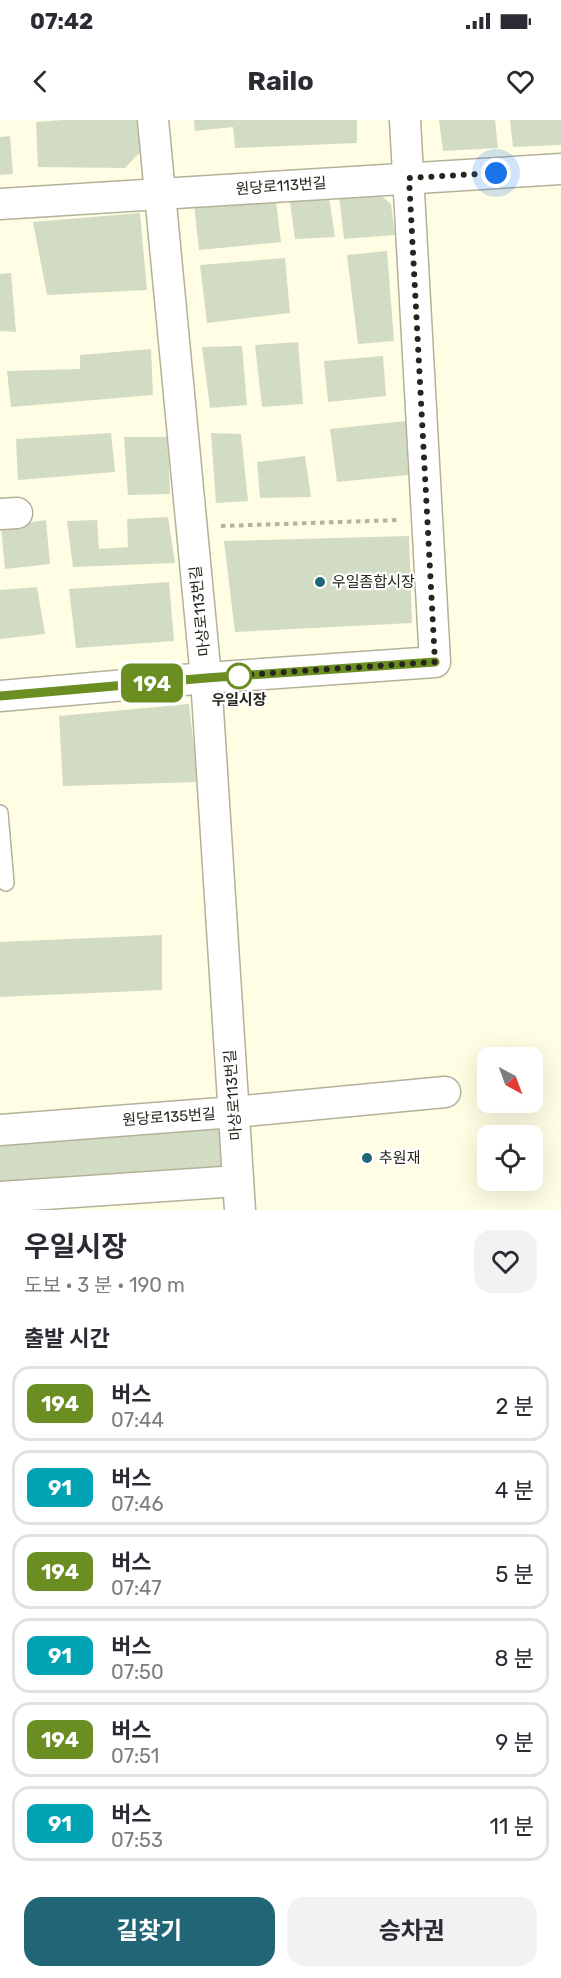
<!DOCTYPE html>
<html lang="ko">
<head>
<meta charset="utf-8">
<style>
	body { margin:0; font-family:Rubik,"Noto Sans KR",sans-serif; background:#f2f2f3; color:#2b2b33; height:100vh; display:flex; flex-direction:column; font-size:22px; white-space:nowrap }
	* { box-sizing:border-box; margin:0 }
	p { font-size:20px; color:#7c7c81 }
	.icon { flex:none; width:33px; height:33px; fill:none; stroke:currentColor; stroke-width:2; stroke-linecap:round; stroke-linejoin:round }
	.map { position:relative; height:1090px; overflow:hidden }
	.details { display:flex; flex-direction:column; background:#fff; flex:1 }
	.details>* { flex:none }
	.badge { padding:0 12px; border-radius:9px; font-size:21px; line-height:39px }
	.needle { width:39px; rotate:139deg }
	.buttons { position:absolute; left:477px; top:927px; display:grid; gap:12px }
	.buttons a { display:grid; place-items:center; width:66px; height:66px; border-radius:12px; background:#fff; box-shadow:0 6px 24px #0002; font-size:30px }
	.you { position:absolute; width:30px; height:30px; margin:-15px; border:4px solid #fff; border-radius:50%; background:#1a73e8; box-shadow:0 0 0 9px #1a73e833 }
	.map>.badge { position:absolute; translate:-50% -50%; box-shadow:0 0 0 3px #fff }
	h2 { padding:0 24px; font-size:22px; line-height:54px }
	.round { display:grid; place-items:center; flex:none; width:63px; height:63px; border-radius:18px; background:#f2f2f3 }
	.head { display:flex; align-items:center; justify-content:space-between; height:102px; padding:0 24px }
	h1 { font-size:28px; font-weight:700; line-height:45px }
	.primary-button { display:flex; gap:12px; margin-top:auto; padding:12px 24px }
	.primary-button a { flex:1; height:69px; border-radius:18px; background:#216677; color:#fff; font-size:24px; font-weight:700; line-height:69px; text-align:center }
	.primary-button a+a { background:#f2f2f3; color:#2b2b33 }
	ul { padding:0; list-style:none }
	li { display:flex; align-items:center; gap:18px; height:75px; margin:0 12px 9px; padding:0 12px; border:3px solid #e1e1e2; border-radius:18px }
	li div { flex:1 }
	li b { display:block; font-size:22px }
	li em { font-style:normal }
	li .badge { min-width:66px; font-weight:700; text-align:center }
	.status { display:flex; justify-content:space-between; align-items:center; height:42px; padding:0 30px; background:#fff; direction:ltr }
	.status svg { height:16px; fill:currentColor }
	header { display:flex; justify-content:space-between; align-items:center; height:78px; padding:0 24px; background:#fff; font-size:27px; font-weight:700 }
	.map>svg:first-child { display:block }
	.building { fill:#d2dcc5 }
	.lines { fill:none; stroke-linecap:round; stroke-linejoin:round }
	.lane-casing { stroke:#b3b199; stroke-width:18 }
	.street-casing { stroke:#b3b199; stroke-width:33 }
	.path { stroke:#b5b39f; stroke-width:4; stroke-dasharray:4.5 4.5; stroke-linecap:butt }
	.lane { stroke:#fff; stroke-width:15 }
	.street { stroke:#fff; stroke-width:30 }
	.line-casing { stroke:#fff; stroke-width:14 }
	.line { stroke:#6b8e23; stroke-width:9 }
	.walk { stroke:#27261d; stroke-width:6; stroke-dasharray:0 10.8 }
	.poi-dot { fill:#216677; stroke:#fff; stroke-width:2 }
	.stop-dot { fill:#fff; stroke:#6b8e23; stroke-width:3 }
	.labels { text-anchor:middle; stroke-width:4.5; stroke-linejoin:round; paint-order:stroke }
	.street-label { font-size:15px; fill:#27261d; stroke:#fff }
	.poi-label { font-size:15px; fill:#27261d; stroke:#fff; text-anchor:start }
	.stop-label { font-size:15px; font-weight:bold; fill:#27261d; stroke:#fff }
</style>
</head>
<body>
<div class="status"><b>07:42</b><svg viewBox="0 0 49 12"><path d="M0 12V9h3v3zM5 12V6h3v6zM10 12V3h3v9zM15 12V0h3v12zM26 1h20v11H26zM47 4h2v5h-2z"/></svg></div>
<header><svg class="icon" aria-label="back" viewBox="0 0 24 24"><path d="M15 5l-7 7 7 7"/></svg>Railo<svg class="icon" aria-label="heart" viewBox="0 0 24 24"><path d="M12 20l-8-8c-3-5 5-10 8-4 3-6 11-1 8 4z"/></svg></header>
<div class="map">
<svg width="561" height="1090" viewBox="0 0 561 1090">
	<rect width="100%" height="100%" fill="#fffde3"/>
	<g class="building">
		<polygon points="63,0 142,0 144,28 125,48 38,47 36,2"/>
		<polygon points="194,0 357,0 357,23 235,28 233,7 195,11"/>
		<polygon points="439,0 495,0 498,28 443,31"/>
		<polygon points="510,0 561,0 561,25 513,27"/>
		<polygon points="10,16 13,54 0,55 0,17"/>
		<polygon points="378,73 391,84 395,115 344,119 339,75"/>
		<polygon points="329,77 335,117 295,119 290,82"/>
		<polygon points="276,81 281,122 199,130 194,84"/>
		<polygon points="140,93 147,170 47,175 33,102"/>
		<polygon points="387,131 394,221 358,224 347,135"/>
		<polygon points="285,138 290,193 207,203 200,145"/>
		<polygon points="11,153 16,212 0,211 0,154"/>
		<polygon points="298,222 303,284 262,287 255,225"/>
		<polygon points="242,226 247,285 210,288 202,227"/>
		<polygon points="151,229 153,275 11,287 7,251 80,249 80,235"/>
		<polygon points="383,236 386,276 328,282 324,241"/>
		<polygon points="406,301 408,355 337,362 330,309"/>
		<polygon points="111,313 115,352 18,360 16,319"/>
		<polygon points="211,313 241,314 248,381 216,383"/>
		<polygon points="124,317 168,317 170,374 128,375"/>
		<polygon points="305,336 311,377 260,378 257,342"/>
		<polygon points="168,397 175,443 73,447 67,401 97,400 99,429 128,427 127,399"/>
		<polygon points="46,400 50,444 5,449 1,407"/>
		<polygon points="409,416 412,503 235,512 224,421"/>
		<polygon points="169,462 174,521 76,528 69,469"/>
		<polygon points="37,467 45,514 0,519 0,470"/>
		<polygon points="189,584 198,662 63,666 59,596"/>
		<polygon points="162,815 162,870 0,877 0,822"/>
		<polygon points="228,998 232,1055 0,1072 0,1018"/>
	</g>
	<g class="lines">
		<g class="lane-casing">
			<polyline id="lane" points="0,693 6,763"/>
		</g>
		<g class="street-casing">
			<g id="street">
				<polyline points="153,0 206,558 240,1090"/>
				<polyline points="0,84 561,49"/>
				<polyline points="0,394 17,393"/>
				<polyline points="0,576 206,558 435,542 405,0"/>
				<polyline points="0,1010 234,992 445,972"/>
				<polyline points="0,1077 238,1061"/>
			</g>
		</g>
		<polyline class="path" points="221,406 399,400"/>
		<use href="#lane" class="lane"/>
		<use href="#street" class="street"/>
	</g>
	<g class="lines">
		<g class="line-casing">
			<polyline id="line" points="0,576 206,558 435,542"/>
		</g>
		<use href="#line" class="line"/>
		<polyline class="walk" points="239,556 229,556 435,542 409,58 496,53"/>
	</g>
	<g class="poi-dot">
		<circle cx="320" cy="462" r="6"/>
		<circle cx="367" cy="1038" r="6"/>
	</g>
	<circle class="stop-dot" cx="239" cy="556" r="12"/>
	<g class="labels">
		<g class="street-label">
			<text transform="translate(281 66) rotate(-4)" y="5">원당로113번길</text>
			<text transform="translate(200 491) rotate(-96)" y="5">마상로113번길</text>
			<text transform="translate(233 975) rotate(-94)" y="5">마상로113번길</text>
			<text transform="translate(169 997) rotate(-4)" y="5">원당로135번길</text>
		</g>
		<g class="poi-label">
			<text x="332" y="467">우일좀합시장</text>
			<text x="379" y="1043">추원재</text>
		</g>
		<g class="stop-label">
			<text x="239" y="585">우일시장</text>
		</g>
	</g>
</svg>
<div class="buttons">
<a><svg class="needle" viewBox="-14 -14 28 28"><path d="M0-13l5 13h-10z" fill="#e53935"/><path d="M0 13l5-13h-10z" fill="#7c7c81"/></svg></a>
<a><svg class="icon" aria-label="locate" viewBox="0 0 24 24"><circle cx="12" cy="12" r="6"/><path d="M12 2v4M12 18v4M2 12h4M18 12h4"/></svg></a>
</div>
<div class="you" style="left:496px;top:53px"></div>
<b class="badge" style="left:152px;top:563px;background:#6b8e23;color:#fff">194</b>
</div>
<section class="details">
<div class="head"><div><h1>우일시장</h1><p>도보 · 3 분 · 190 m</p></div><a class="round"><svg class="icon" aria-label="heart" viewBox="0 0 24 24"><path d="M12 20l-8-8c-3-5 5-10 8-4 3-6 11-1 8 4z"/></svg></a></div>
<h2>출발 시간</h2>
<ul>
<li><span class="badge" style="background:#6b8e23;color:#fff">194</span><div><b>버스</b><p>07:44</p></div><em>2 분</em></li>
<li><span class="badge" style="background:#00a3b4;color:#fff">91</span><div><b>버스</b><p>07:46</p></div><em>4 분</em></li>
<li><span class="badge" style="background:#6b8e23;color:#fff">194</span><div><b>버스</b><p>07:47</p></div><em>5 분</em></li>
<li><span class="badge" style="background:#00a3b4;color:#fff">91</span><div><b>버스</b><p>07:50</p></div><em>8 분</em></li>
<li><span class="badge" style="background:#6b8e23;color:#fff">194</span><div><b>버스</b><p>07:51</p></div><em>9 분</em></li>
<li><span class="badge" style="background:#00a3b4;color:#fff">91</span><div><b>버스</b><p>07:53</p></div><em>11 분</em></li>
</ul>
<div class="primary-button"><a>길찾기</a><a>승차권</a></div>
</section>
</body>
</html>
